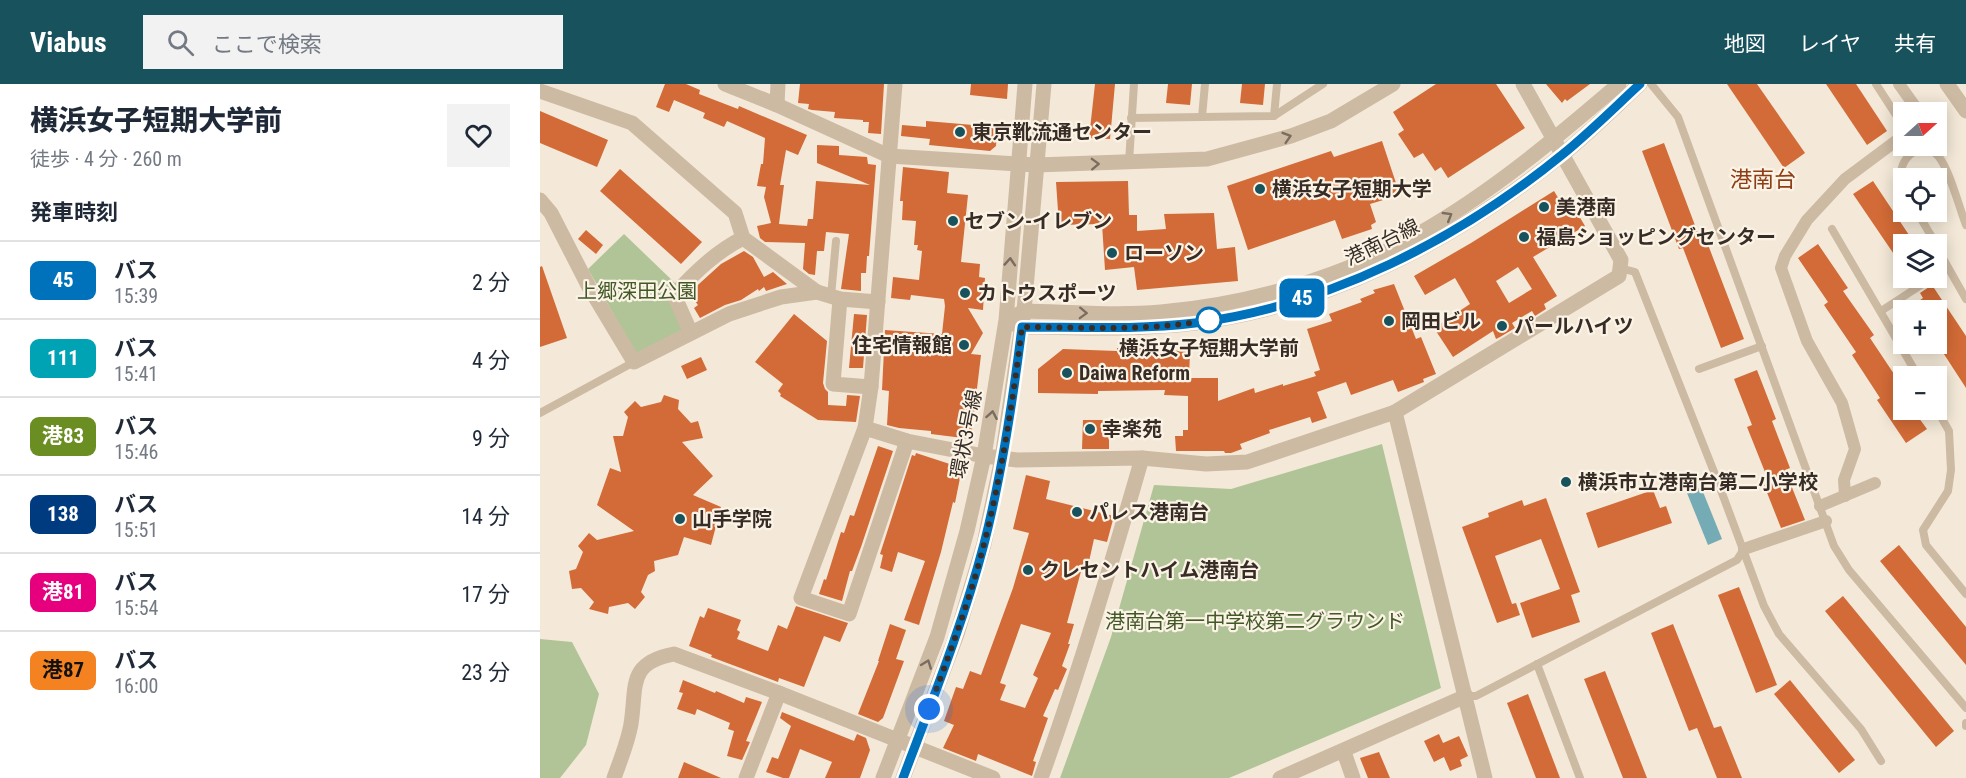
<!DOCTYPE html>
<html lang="ja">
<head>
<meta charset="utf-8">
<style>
	body { margin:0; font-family:"Roboto Condensed","Noto Sans JP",sans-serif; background:#f2f2f3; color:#1f2937; height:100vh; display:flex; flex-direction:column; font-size:22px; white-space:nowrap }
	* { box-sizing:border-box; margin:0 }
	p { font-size:20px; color:#747a83 }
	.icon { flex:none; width:33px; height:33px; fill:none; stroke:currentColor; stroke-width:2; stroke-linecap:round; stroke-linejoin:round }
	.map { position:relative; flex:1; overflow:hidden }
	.side { display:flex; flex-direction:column; background:#fff; width:540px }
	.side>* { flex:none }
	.badge { padding:0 12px; border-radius:9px; font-size:21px; line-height:39px }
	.needle { width:39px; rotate:69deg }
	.fabs { position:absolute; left:1353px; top:18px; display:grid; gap:12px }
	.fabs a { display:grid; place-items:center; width:54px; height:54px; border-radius:0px; background:#fff; box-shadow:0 3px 15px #0003; font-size:30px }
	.you { position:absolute; width:30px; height:30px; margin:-15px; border:4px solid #fff; border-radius:50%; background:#1a73e8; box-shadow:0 0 0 9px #1a73e833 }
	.map>.badge { position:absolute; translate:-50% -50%; box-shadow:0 0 0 3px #fff }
	h2 { padding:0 30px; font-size:22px; line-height:54px }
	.round { display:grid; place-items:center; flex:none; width:63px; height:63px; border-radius:0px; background:#f2f2f3 }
	.head { display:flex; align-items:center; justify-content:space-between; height:102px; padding:0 30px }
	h1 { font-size:28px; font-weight:800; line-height:45px }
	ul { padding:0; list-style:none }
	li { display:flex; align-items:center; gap:18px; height:78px; padding:0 30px; border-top:2px solid #e0e1e3 }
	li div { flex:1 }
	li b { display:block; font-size:22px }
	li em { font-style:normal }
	li .badge { min-width:66px; font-weight:700; text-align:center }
	header { display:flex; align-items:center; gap:36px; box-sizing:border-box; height:84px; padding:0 30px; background:#17525d; color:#fff }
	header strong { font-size:28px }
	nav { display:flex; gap:33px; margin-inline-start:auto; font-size:21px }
	.search { width:420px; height:54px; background:#f2f2f3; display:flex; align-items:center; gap:15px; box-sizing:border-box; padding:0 21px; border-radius:0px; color:#747a83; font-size:22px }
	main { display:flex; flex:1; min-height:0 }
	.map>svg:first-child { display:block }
	.green { fill:#b1c497 }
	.water { fill:#74abb4 }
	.building { fill:#d26b37; fill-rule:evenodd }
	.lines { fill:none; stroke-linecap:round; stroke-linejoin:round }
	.service { stroke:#cdbaa3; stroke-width:8 }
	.pedestrian { stroke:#cdbaa3; stroke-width:12 }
	.minor { stroke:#cdbaa3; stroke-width:15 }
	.tertiary { stroke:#cdbaa3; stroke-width:15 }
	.oneway { stroke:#7a6c5e }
	.line-casing { stroke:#fff; stroke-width:14 }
	.line { stroke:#0072bc; stroke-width:9 }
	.walk { stroke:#372d26; stroke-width:6; stroke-dasharray:0 10.8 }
	.poi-dot { fill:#17525d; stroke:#fbf3e5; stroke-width:2 }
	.stop-dot { fill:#fff; stroke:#0072bc; stroke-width:3 }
	.labels { text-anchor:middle; stroke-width:4.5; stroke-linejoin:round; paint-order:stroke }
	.poi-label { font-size:20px; font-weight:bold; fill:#372d26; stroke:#fbf3e5; text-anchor:start }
	.street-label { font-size:20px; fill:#372d26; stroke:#fbf3e5 }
	.park-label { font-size:20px; fill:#425827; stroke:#fbf3e5 }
	.stop-label { font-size:20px; font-weight:bold; fill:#372d26; stroke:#fbf3e5 }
	.quarter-label { font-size:22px; fill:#8e3e16; stroke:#fbf3e5 }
</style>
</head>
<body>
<header>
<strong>Viabus</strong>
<div class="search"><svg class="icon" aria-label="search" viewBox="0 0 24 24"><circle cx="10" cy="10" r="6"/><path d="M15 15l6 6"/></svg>ここで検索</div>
<nav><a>地図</a><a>レイヤ</a><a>共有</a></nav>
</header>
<main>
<section class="side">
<div class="head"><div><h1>横浜女子短期大学前</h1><p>徒歩 · 4 分 · 260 m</p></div><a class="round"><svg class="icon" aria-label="heart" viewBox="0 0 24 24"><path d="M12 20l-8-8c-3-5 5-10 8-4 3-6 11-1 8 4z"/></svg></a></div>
<h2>発車時刻</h2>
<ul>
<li><span class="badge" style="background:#0072bc;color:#fff">45</span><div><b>バス</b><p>15:39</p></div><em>2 分</em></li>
<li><span class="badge" style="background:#00a3b4;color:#fff">111</span><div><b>バス</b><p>15:41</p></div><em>4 分</em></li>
<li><span class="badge" style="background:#6b8e23;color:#fff">港83</span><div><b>バス</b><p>15:46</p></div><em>9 分</em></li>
<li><span class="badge" style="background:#003b80;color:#fff">138</span><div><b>バス</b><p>15:51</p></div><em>14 分</em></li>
<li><span class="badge" style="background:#e6007e;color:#fff">港81</span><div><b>バス</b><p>15:54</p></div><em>17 分</em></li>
<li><span class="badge" style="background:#f58220;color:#111">港87</span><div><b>バス</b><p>16:00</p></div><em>23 分</em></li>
</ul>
</section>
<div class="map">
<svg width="1426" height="694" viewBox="0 0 1426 694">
	<rect width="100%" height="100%" fill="#f4e9d8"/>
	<g class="green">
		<polygon points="84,150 136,200 144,247 96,270 48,185"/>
		<polygon points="842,360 901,604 689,694 520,694 571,553 614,401 691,405"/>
		<polygon points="0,555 32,558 59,610 46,661 20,694 0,694"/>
	</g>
	<polygon class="water" points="1161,403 1182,455 1168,461 1147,409"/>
	<g class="building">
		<polygon points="125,0 146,0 160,6 159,10 198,25 199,22 267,51 258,71 246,66 240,101 244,101 239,140 267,142 268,135 273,135 276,97 330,101 277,79 277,61 299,62 299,71 327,73 328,80 336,81 329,172 327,172 326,189 321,189 321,207 301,205 309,150 286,148 284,167 277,167 275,191 269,190 263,185 265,159 225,158 220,154 217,142 231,139 224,113 226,103 217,102 221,80 223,80 225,54 187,37 184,43 163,34 165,29 134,16 129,28 116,23"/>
		<polygon points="260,0 344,0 341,50 328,49 329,38 323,38 323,36 294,34 295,28 272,26 268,25 269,20 258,19"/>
		<polygon points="431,0 468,0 467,15 430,11"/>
		<polygon points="555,0 575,0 570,55 549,54"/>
		<polygon points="628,0 652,0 650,21 626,19"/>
		<polygon points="702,0 725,0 723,21 700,19"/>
		<polygon points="896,0 956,0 985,44 908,94 901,83 895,87 883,69 874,74 858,50 864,46 853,28"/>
		<polygon points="1006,0 1050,0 1027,17 1025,15 1022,19"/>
		<polygon points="1187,0 1217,0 1265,69 1244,84"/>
		<polygon points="1286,0 1316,0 1347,47 1327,61"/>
		<polygon points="0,27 68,56 57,83 0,59"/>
		<polygon points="386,37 457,43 456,62 450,67 389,61 390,55 361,52 362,41 386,43"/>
		<polygon points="842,57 860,111 830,120 836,138 831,141 832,145 802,155 795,136 708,166 687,102 791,67 794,73"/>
		<polygon points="1124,59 1162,160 1167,158 1204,255 1181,264 1143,164 1139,165 1102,67"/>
		<polygon points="363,83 409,88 407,109 428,111 421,178 440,180 439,193 445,194 443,226 428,224 443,249 431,270 441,271 431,355 391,350 391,347 359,344 347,341 349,307 342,306 345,246 402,250 405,222 404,215 371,211 370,216 351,214 353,193 379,196 382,167 377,166 378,161 374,161 376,137 362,136 363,117 360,117"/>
		<polygon points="80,85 162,158 141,180 60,107"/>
		<polygon points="588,97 589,131 597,131 597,147 626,145 624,130 674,129 677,165 695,163 698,197 597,206 594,183 565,186 562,140 519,141 516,98"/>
		<polygon points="1333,97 1375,160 1364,160 1364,185 1313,110"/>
		<path d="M 1014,107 L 1023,122 L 1030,117 L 1045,142 L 993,173 L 1017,212 L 1004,220 L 1006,225 L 995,232 L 992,227 L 972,239 L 975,244 L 960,253 L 956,255 L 953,247 L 913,273 L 894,244 L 930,220 L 915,194 L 885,211 L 874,192 L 931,159 ZM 978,183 L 992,205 L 969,219 L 956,197 Z"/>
		<polygon points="46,146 63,161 56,170 38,155"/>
		<polygon points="1278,160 1308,204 1303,207 1334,251 1330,254 1362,302 1359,304 1364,311 1364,326 1373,326 1387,345 1366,359 1337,316 1340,314 1312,271 1316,268 1284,221 1288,218 1258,174"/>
		<polygon points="204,167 213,173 224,193 233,188 247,200 226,207 224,203 219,207 218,205 201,216 185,221 160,234 154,224 158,221 149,209 181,180"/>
		<polygon points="2,182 27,254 0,263 0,183"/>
		<polygon points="854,200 876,255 881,253 896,290 883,295 884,298 858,308 853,296 811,311 806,298 777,308 787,334 772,339 770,333 729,346 730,349 700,360 702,365 691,369 685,369 684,367 636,367 635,352 643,352 643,346 648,346 648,312 624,311 625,306 558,307 558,310 498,309 498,285 523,265 577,267 577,264 607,264 650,268 649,294 678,294 678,317 714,304 715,309 743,300 743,302 776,292 774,288 780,286 767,245 792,237 789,230 822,218 820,215 835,209 833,206"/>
		<polygon points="1392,201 1426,252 1426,304 1400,264 1404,261 1396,250 1396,226 1381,226 1376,219 1383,214 1380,209"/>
		<polygon points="254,230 287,257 283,299 285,305 288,308 288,321 306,322 307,311 320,312 316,338 278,336 240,312 241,310 238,307 243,300 215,278"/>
		<polygon points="314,230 327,231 323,284 309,284"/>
		<polygon points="161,273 167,286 147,295 141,282"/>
		<polygon points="1217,286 1236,335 1232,337 1250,384 1245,386 1265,436 1241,444 1222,396 1227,393 1207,343 1212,341 1194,295"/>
		<polygon points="124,311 139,316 138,325 151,339 158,337 163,354 142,358 173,392 153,411 181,423 171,461 144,453 138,471 114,477 115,487 108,491 101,508 105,513 95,525 88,519 69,523 68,530 49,525 54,518 41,504 32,505 29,487 36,485 43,468 38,462 49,449 57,456 94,447 57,421 70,384 81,388 73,352 83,352 88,333 84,328 95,317 101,323 121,318"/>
		<polygon points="543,336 569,336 569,365 542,365"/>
		<polygon points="338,362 353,367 321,463 312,487 310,487 302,517 279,510 284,495 286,496 301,448 304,449 310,431 314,432"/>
		<polygon points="376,369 422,384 415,419 413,418 401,468 379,541 364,536 385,477 358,468 352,488 340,484 343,471 340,470 372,371 375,372"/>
		<path d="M 486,391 L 510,397 L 506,415 L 574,432 L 567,458 L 554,455 L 548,482 L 543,480 L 527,539 L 534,540 L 528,560 L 530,560 L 522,582 L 527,585 L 518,606 L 515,605 L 503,632 L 508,634 L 493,677 L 496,678 L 492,692 L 438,670 L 436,677 L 403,664 L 414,641 L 404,637 L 416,603 L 423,605 L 430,587 L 441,591 L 473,504 L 489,449 L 473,445 ZM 481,540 L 511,549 L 493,591 L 498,594 L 485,624 L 460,616 L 466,601 L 460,599 Z"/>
		<polygon points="1113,406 1120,424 1126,422 1132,439 1058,464 1046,429"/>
		<polygon points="1006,414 1040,508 1031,511 1040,538 992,554 980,519 1020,505 1001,455 955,472 972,520 976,519 980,531 957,539 922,443 949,433 948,429 982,416 984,422"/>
		<polygon points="1359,461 1426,543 1426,581 1340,477"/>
		<polygon points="1199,503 1237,601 1216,609 1178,511"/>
		<polygon points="1303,512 1414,647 1396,663 1285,527"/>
		<polygon points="256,522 308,539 300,558 284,552 264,603 239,594 238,598 171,573 172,571 149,562 160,532 164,534 168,524 201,536 197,546 200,548 197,555 228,567 238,541 247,545"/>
		<polygon points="350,540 366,546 356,575 364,577 343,634 338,638 318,630 339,577 338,577"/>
		<polygon points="1133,540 1174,644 1181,642 1202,694 1177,694 1157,644 1149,647 1111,549"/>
		<polygon points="1065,587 1107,694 1083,694 1044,595"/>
		<polygon points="143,596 175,609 176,607 204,619 206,613 222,618 206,657 210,658 202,676 187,672 194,647 188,645 190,639 157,625 155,631 137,625 143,609 139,608"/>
		<polygon points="1250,596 1315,676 1299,689 1234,610"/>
		<polygon points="988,610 1020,694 996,694 967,619"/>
		<polygon points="242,628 314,657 317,650 326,654 330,666 320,694 285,694 292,678 260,665 249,694 243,694 226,688 232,673 238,675 251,642 240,634"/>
		<polygon points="899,650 903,659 919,652 928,672 920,676 922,682 910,687 904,673 894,678 884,657"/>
		<polygon points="839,668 850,694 828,694 820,674"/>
		<polygon points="144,678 181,694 138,694"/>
	</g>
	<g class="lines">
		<g class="service">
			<polyline points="1111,0 1138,33 1294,462 1309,486 1426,624"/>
			<polyline points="1336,0 1360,37"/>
			<polyline points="734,32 737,0"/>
			<polyline points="662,33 665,0"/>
			<polyline points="591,34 734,32 783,0"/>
			<polyline points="589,78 594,0"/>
			<path d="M 1364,103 C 1351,81 1380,50 1399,73 C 1410,87 1419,123 1426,141"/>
			<polyline points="1377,128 1396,160"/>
			<polyline points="1292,145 1378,292"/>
			<polyline points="1396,162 1426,215"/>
			<polyline points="1080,184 1095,188 1176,393 1224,522 1239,550 1321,645 1341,677"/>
			<polyline points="291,212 296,157"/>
			<polyline points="1341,227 1392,194"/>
			<polyline points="1159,285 1222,262"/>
			<polyline points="1396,324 1409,347 1411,386 1408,407 1383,446 1386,461 1426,510"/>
			<polyline points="0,329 94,278"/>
			<polyline points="997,580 1040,694"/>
			<polyline points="926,612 936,612 1197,476 1204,465"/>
			<polyline points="1426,639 1426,642"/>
		</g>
		<g class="pedestrian">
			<polyline points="1359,0 1379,28"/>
			<polyline points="1305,412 1304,396 1315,365 1302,319 1267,257 1241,184 1245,172 1267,136 1305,95 1364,51"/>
			<polyline points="1280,422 1335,399"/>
			<polyline points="1204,465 1286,437"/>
		</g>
		<g class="minor">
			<polyline points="185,0 237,21 349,72 496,81 667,75 751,52 791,37 853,0"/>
			<polyline points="355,0 331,303 325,344 367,357 444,372 477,376 602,374 666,380 707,378 855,328 945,694"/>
			<polyline points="0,7 92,39 195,129 203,154 277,208"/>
			<polyline points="237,21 238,0"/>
			<polyline points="0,116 11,129 49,203 94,278 189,230 241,213 277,208 300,215 338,218"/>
			<polyline points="300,215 293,300 331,303"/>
			<path d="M 151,249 L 134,211 C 155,188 176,168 203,154"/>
			<polyline points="855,328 1079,192 1081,176 983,0"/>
			<polyline points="325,344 261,514 309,530 367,357"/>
			<polyline points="804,668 813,694"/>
			<path d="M 74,694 C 80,677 88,658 91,640 C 97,602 87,579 134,570 L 239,609 L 453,694"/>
			<polyline points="206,694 239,609"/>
			<path d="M 501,694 C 539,589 571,482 602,374"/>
			<polyline points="740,694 926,612"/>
		</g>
		<g class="tertiary">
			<polyline points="1407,0 1426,27"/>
			<path d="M 475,232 L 484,227 C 530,228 576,232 621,228 C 710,220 802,194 880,149 C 952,108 1016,54 1079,0"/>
			<path d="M 474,240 L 482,243 C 540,244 598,246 655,239 C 789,222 918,155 1023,70 C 1050,48 1075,23 1100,0"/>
			<polyline points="343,694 397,553 427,447 444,372 466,236 485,0"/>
			<polyline points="363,694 417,550 444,460 462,374 484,227 504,0"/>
		</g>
	</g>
	<defs><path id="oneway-chevron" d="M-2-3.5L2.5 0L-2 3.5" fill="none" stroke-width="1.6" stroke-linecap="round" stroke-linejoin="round" transform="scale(1.5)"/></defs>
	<g class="oneway">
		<use href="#oneway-chevron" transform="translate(747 53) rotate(-17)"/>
		<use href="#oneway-chevron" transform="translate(555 80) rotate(-2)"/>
		<use href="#oneway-chevron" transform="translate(908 132) rotate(-31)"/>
		<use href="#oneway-chevron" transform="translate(470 178) rotate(-86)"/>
		<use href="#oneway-chevron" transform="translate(543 229) rotate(2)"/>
		<use href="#oneway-chevron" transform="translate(452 331) rotate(-80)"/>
		<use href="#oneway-chevron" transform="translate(387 580) rotate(-69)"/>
	</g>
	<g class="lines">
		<g class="line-casing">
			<path id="line" d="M 363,694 C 392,617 423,540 444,460 C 462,390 473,316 482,243 C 540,243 598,246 655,239 C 789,222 919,155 1023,70 C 1050,48 1075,23 1100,0"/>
		</g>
		<use href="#line" class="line"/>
		<path class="walk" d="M 389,625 C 409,571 430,516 444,460 C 462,389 473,316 482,243 C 546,243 611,248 673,235 L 669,236"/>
	</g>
	<g class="poi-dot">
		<circle cx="420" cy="48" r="6"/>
		<circle cx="720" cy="105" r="6"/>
		<circle cx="1004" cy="123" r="6"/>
		<circle cx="413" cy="137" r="6"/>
		<circle cx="984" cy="153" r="6"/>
		<circle cx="572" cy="169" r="6"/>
		<circle cx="425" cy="209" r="6"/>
		<circle cx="849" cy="237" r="6"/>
		<circle cx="962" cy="242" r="6"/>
		<circle cx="424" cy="261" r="6"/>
		<circle cx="527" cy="289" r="6"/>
		<circle cx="550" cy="345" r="6"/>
		<circle cx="1026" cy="398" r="6"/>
		<circle cx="537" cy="428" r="6"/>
		<circle cx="140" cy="435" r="6"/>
		<circle cx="488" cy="486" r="6"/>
	</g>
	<circle class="stop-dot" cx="669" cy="236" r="12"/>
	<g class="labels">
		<g class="poi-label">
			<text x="432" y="55">東京靴流通センター</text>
			<text x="732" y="112">横浜女子短期大学</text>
			<text x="1016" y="130">美港南</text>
			<text x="425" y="144">セブン-イレブン</text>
			<text x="996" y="160">福島ショッピングセンター</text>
			<text x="584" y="176">ローソン</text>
			<text x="437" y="216">カトウスポーツ</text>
			<text x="861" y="244">岡田ビル</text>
			<text x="974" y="249">パールハイツ</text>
			<text x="412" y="268" text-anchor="end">住宅情報館</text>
			<text x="539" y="296">Daiwa Reform</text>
			<text x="562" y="352">幸楽苑</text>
			<text x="1038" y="405">横浜市立港南台第二小学校</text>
			<text x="549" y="435">パレス港南台</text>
			<text x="152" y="442">山手学院</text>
			<text x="500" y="493">クレセントハイム港南台</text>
		</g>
		<g class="street-label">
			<text transform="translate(842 158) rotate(-26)" y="7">港南台線</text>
			<text transform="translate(426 350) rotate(-79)" y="7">環状3号線</text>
		</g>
		<g class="park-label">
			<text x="97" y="214">上郷深田公園</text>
			<text x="715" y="544">港南台第一中学校第二グラウンド</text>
		</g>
		<g class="stop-label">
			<text x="669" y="271">横浜女子短期大学前</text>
		</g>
		<g class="quarter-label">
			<text x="1223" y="103">港南台</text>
		</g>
	</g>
</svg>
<div class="fabs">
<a><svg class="needle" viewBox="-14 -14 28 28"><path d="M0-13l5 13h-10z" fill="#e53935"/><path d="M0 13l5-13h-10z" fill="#747a83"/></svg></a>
<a><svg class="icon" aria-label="locate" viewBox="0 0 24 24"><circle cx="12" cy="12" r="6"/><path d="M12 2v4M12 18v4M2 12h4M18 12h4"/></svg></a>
<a><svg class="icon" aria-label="layers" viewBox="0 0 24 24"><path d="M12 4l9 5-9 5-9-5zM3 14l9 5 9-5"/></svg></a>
<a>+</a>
<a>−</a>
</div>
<div class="you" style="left:389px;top:625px"></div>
<b class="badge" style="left:762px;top:214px;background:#0072bc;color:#fff">45</b>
</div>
</main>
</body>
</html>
